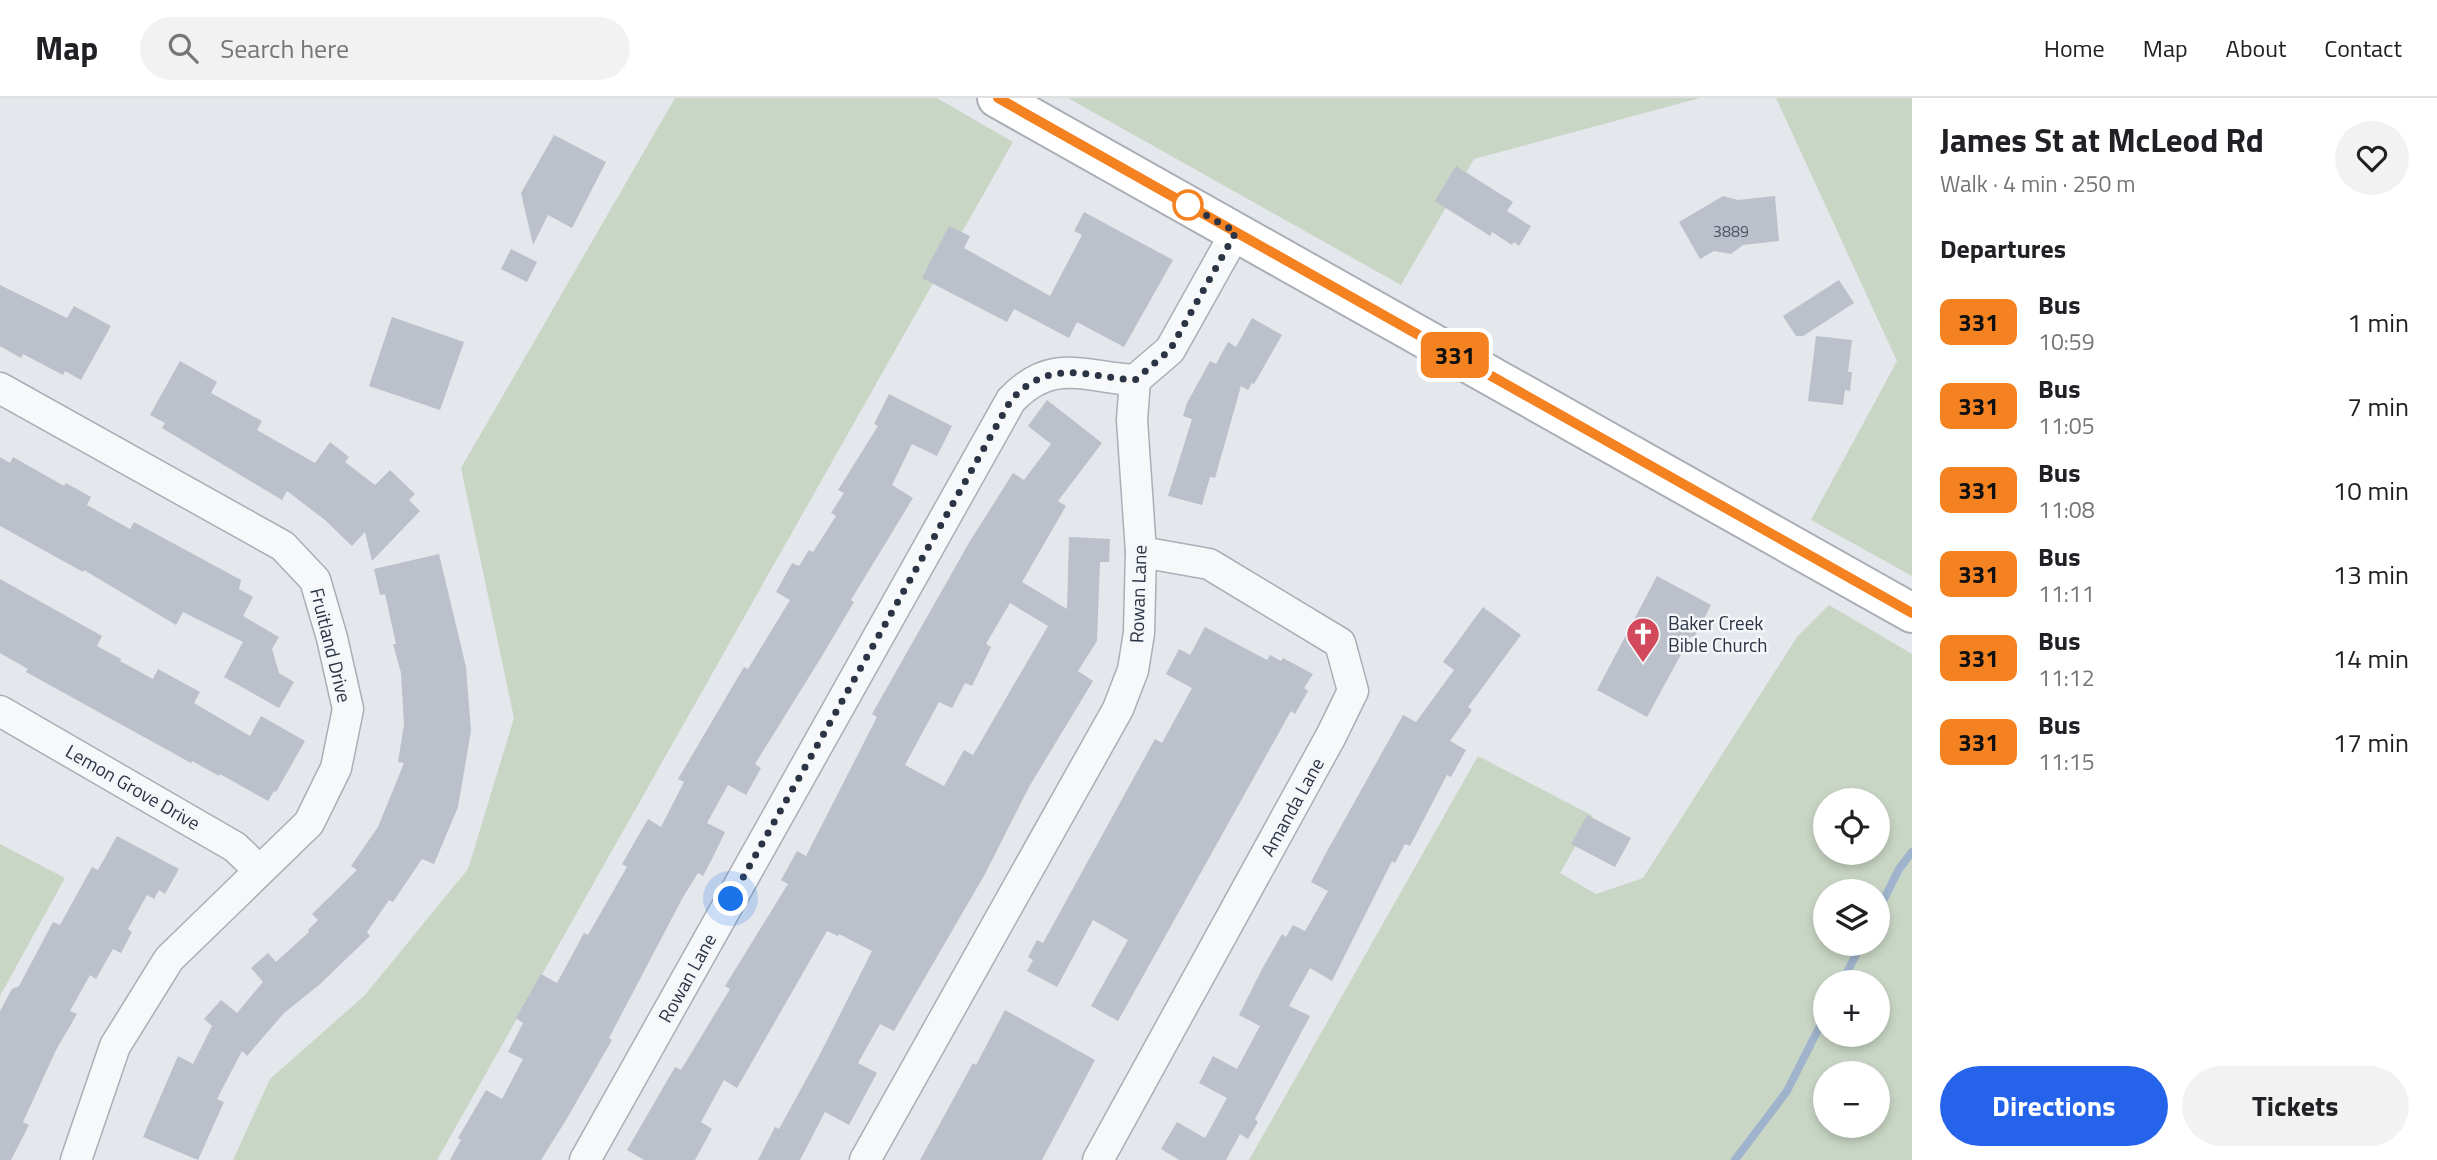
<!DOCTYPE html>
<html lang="en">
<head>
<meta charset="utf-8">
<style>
	body { margin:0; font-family:"Titillium Web",sans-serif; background:#f2f2f2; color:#202124; height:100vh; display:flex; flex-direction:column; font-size:26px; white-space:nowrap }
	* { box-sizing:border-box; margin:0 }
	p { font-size:23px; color:#757577 }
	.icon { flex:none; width:38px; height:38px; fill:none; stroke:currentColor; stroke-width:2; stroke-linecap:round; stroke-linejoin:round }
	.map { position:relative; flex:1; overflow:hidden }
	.drawer { display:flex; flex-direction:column; background:#fff; width:525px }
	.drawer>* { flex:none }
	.badge { padding:0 14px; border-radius:10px; font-size:24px; line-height:46px }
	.fabs { position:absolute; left:1813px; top:690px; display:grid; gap:14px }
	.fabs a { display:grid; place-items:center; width:77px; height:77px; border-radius:50%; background:#fff; box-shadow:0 4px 10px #0003; font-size:35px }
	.you { position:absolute; width:35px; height:35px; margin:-18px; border:5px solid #fff; border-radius:50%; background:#1a73e8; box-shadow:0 0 0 10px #1a73e833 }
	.map>.badge { position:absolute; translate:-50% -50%; box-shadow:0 0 0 4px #fff }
	h2 { padding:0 28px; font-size:26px; line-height:63px }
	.round { display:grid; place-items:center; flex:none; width:74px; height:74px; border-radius:37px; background:#f2f2f2 }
	.overview { display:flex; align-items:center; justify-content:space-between; height:119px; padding:0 28px }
	h1 { font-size:33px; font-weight:700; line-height:52px }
	.cta { display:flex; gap:14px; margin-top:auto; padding:14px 28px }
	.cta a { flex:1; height:80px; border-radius:42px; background:#2563eb; color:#fff; font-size:28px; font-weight:700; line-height:80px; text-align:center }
	.cta a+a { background:#f2f2f2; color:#202124 }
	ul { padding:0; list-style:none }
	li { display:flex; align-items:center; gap:21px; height:84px; padding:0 28px }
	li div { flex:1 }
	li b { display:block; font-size:26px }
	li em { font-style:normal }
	li .badge { min-width:77px; font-weight:700; text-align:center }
	header { display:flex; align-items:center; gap:42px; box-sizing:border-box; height:98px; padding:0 35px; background:#fff; border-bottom:2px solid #e0e0e0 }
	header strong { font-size:33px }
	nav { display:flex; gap:38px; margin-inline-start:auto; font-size:24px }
	.search { width:490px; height:63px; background:#f2f2f2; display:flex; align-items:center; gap:18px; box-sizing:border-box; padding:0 24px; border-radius:38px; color:#757577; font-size:26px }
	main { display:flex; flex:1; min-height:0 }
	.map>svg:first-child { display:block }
	.green { fill:#c9d6c5; fill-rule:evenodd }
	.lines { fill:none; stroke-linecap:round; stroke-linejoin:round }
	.stream { stroke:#9fb4cc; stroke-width:8 }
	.building { fill:#bbc0ca; fill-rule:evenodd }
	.minor-casing { stroke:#a9aeb7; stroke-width:33 }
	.secondary-casing { stroke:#a9aeb7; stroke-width:42 }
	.minor { stroke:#f7f8fa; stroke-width:30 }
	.secondary { stroke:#fff; stroke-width:38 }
	.line-casing { stroke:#fff; stroke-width:16 }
	.line { stroke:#f58220; stroke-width:10 }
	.walk { stroke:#2b3445; stroke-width:7; stroke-dasharray:0 12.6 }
	.stop-dot { fill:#fff; stroke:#f58220; stroke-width:3.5 }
	.labels { text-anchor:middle; stroke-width:5; stroke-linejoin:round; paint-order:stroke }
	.number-label { font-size:16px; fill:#4f5766 }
	.street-label { font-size:19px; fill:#2b3445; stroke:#f4f6f9 }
	.poi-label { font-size:19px; fill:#2b3445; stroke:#f4f6f9; text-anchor:start }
</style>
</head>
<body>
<header>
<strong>Map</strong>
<div class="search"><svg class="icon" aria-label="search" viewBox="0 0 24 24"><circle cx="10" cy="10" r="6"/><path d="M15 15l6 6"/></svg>Search here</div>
<nav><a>Home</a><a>Map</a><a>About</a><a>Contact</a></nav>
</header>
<main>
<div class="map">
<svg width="1912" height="1062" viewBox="0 0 1912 1062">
	<rect width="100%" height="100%" fill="#e4e7ec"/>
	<g class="green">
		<polygon points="675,0 937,0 1013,44 437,1062 233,1062 270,981 365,897 468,771 514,620 461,370"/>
		<polygon points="1068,0 1700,0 1474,61 1401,187"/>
		<polygon points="1776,0 1912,0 1912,478 1811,422 1897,263"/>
		<path d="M 1829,507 L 1912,556 L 1912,1062 L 1249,1062 L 1478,658 L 1593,718 L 1560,775 L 1596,796 L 1643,780 L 1797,539 ZM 1825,702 L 1878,702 L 1878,754 L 1825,754 ZM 1825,793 L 1878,793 L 1878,845 L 1825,845 ZM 1825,884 L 1878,884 L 1878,936 L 1825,936 ZM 1825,975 L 1878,975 L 1878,1027 L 1825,1027 Z"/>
		<polygon points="0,746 65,780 0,898"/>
	</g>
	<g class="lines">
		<g class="stream">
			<polyline points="1878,813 1899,771 1912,754"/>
			<polyline points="1842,884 1862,845"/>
			<polyline points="1735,1062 1787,993 1825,918"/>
		</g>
	</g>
	<g class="building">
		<polygon points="554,37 606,64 572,130 548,117 533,147 521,95"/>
		<polygon points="1456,68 1513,104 1507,113 1531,128 1519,148 1514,144 1512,147 1492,134 1490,138 1435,103"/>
		<polygon points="1723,98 1738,102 1775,98 1779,143 1743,147 1731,156 1714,153 1700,161 1679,124"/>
		<polygon points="1084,114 1173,162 1124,249 1077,224 1069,240 1014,211 1007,224 922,180 949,128 970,138 964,150 1050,198 1082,137 1074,133"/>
		<polygon points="511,151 537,164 527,184 501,171"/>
		<polygon points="1839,182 1854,205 1803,238 1796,238 1783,218"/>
		<polygon points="0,187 67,220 74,208 111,228 81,282 65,273 63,277 23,256 21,260 0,248"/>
		<polygon points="392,219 464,244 440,312 369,288"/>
		<polygon points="1252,220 1282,237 1254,286 1252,285 1248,292 1241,288 1215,380 1210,379 1202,407 1168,398 1192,321 1183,318 1187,305 1210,263 1216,266 1228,244 1236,249"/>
		<polygon points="1816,238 1852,242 1848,274 1852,274 1850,293 1845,292 1843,307 1808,303"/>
		<polygon points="180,263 217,284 211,295 262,323 257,332 315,365 330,344 349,359 345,364 375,387 390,372 415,396 409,402 420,413 372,463 365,434 352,448 325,422 287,393 282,402 162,330 165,325 150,317"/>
		<polygon points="889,296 952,328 937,358 912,346 892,387 913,400 851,502 854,504 822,558 755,666 761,670 746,697 728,687 707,725 725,734 712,761 703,778 698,775 682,801 609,940 612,942 566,1022 541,1062 450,1062 461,1042 458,1040 486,992 502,1001 523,961 508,954 523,925 516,920 541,876 557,885 584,835 588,837 627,769 622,766 648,721 661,729 684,684 678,681 744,569 748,571 790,502 776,494 792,465 799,468 809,452 813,454 836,418 831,415 844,395 838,392 878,328 874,326"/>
		<path d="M 1047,302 L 1102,345 L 1058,403 L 1066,408 L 1022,484 L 1067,511 L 1069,439 L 1110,441 L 1109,464 L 1100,464 L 1097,543 L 1078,573 L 1093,583 L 1029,689 L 985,776 L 894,933 L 880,926 L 858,965 L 877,975 L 849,1027 L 825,1014 L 800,1062 L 758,1062 L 775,1029 L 779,1031 L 818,960 L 872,853 L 839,836 L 838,838 L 827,833 L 737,990 L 724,982 L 701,1024 L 712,1031 L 695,1062 L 644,1062 L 627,1052 L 675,969 L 681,972 L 730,891 L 725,888 L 788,786 L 781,782 L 797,753 L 806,758 L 877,619 L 872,616 L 970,443 L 1013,375 L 1024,382 L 1051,346 L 1028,328 ZM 1010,505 L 1048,528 L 973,657 L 964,652 L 944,688 L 905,667 L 939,604 L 952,610 L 965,585 L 972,588 L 991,549 L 986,546 Z"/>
		<polygon points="0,359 10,365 13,359 64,388 66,385 91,399 87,407 130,431 134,424 241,482 239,491 253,499 243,518 279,539 272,551 279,575 294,584 279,610 224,579 243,544 183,514 176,527 84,472 83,474 0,428"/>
		<polygon points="439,456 466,569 471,633 458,709 434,766 422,761 393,804 389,802 367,834 370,838 319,887 284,915 247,958 242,953 217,1001 224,1004 198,1062 143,1039 178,958 193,966 212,928 204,921 221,902 237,915 263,884 251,870 268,855 276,864 309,834 308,832 318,822 312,816 357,772 351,768 378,729 404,665 398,664 404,626 401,575 393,546 396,546 385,496 380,497 374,471"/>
		<polygon points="1657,478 1711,507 1694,540 1691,538 1647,619 1597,592"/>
		<polygon points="0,481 102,538 97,548 121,561 120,563 153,581 158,571 200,594 194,605 250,638 261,618 305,643 276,694 274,693 268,703 220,676 219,678 192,663 191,665 26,574 28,571 0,555"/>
		<polygon points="1483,509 1521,537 1468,609 1472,612 1450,643 1466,652 1451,679 1447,677 1410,748 1405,746 1395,765 1392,763 1332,883 1310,870 1289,908 1310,918 1255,1021 1258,1024 1248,1041 1240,1036 1226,1062 1179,1062 1161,1051 1177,1024 1205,1040 1227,1000 1199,985 1213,958 1237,971 1260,928 1239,917 1262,871 1282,836 1286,839 1293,827 1305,833 1328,793 1311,784 1326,755 1403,617 1416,624 1454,572 1443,564"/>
		<polygon points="1205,529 1267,562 1270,557 1281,563 1283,560 1313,576 1304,590 1308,593 1295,616 1291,613 1118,923 1091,908 1128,842 1093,822 1057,889 1027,873 1033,862 1028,859 1037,842 1043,845 1155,641 1162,645 1192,590 1166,576 1179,551 1190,557"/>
		<polygon points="1587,717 1631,740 1615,769 1571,746"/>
		<polygon points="117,738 179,771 165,796 159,792 154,801 147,797 128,831 132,834 121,855 113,851 96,881 90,877 70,913 77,916 56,952 23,1024 29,1027 11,1062 0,1062 0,913 12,891 19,888 53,824 60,827 92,769 98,772"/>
		<polygon points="1005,912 1095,962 1042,1062 920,1062 973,965 976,967"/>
	</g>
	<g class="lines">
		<g class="minor-casing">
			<g id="minor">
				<polyline points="0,290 283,448 315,482 332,540 348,611 336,670 309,725 169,861 115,948 76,1062"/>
				<polyline points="0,613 235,749 259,772"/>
				<path d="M 585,1062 L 1011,302 C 1052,259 1084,279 1135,282 L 1170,252 L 1236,134"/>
				<polyline points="865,1062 1118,611 1133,572 1139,535 1141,454 1132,322 1135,282"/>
				<polyline points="1098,1062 1331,638 1353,593 1340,545 1209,466 1141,454"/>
			</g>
		</g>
		<g class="secondary-casing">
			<polyline id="secondary" points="997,0 1912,515"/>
		</g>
		<use href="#minor" class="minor"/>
		<use href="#secondary" class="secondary"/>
	</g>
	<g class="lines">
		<g class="line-casing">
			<polyline id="line" points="998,0 1912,515"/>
		</g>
		<use href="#line" class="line"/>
		<path class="walk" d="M 731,801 L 1011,302 C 1051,259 1085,279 1135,282 L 1170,252 L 1236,134 L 1188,107"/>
	</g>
	<defs>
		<g id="church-pin" transform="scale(1.75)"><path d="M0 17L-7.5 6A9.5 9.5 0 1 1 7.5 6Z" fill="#d1495b" stroke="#f4f6f9"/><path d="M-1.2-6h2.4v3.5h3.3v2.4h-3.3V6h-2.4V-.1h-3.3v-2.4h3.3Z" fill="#fff"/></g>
	</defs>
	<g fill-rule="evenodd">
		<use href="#church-pin" x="1643" y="536"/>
	</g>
	<circle class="stop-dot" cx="1188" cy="107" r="14"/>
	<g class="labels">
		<g class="number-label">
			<text x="1731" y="139">3889</text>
		</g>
		<g class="street-label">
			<text transform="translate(1138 496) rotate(-88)" y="7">Rowan Lane</text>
			<text transform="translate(331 547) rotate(76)" y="7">Fruitland Drive</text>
			<text transform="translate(133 689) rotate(30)" y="7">Lemon Grove Drive</text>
			<text transform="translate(1292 709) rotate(-61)" y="7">Amanda Lane</text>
			<text transform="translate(687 880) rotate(-61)" y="7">Rowan Lane</text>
		</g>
		<g class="poi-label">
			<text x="1668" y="532">Baker Creek<tspan x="1668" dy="22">Bible Church</tspan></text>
		</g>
	</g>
</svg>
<div class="fabs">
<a><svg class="icon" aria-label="locate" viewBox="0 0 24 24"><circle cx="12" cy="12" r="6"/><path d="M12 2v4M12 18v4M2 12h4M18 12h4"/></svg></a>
<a><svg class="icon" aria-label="layers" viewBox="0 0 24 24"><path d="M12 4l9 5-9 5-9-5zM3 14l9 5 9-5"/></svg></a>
<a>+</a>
<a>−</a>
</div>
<div class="you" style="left:731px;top:801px"></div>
<b class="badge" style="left:1455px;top:257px;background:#f58220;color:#111">331</b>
</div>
<section class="drawer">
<div class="overview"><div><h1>James St at McLeod Rd</h1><p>Walk · 4 min · 250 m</p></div><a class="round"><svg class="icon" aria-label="heart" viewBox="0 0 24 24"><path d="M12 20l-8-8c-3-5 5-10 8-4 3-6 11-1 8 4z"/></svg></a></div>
<h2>Departures</h2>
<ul>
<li><span class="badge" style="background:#f58220;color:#111">331</span><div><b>Bus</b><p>10:59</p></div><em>1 min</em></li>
<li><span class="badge" style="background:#f58220;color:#111">331</span><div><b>Bus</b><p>11:05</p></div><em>7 min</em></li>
<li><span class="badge" style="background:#f58220;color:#111">331</span><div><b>Bus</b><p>11:08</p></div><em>10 min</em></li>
<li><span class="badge" style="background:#f58220;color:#111">331</span><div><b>Bus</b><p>11:11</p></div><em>13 min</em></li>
<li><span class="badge" style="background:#f58220;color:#111">331</span><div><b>Bus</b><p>11:12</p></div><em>14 min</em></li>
<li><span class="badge" style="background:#f58220;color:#111">331</span><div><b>Bus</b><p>11:15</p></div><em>17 min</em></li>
</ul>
<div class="cta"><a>Directions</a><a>Tickets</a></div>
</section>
</main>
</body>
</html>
